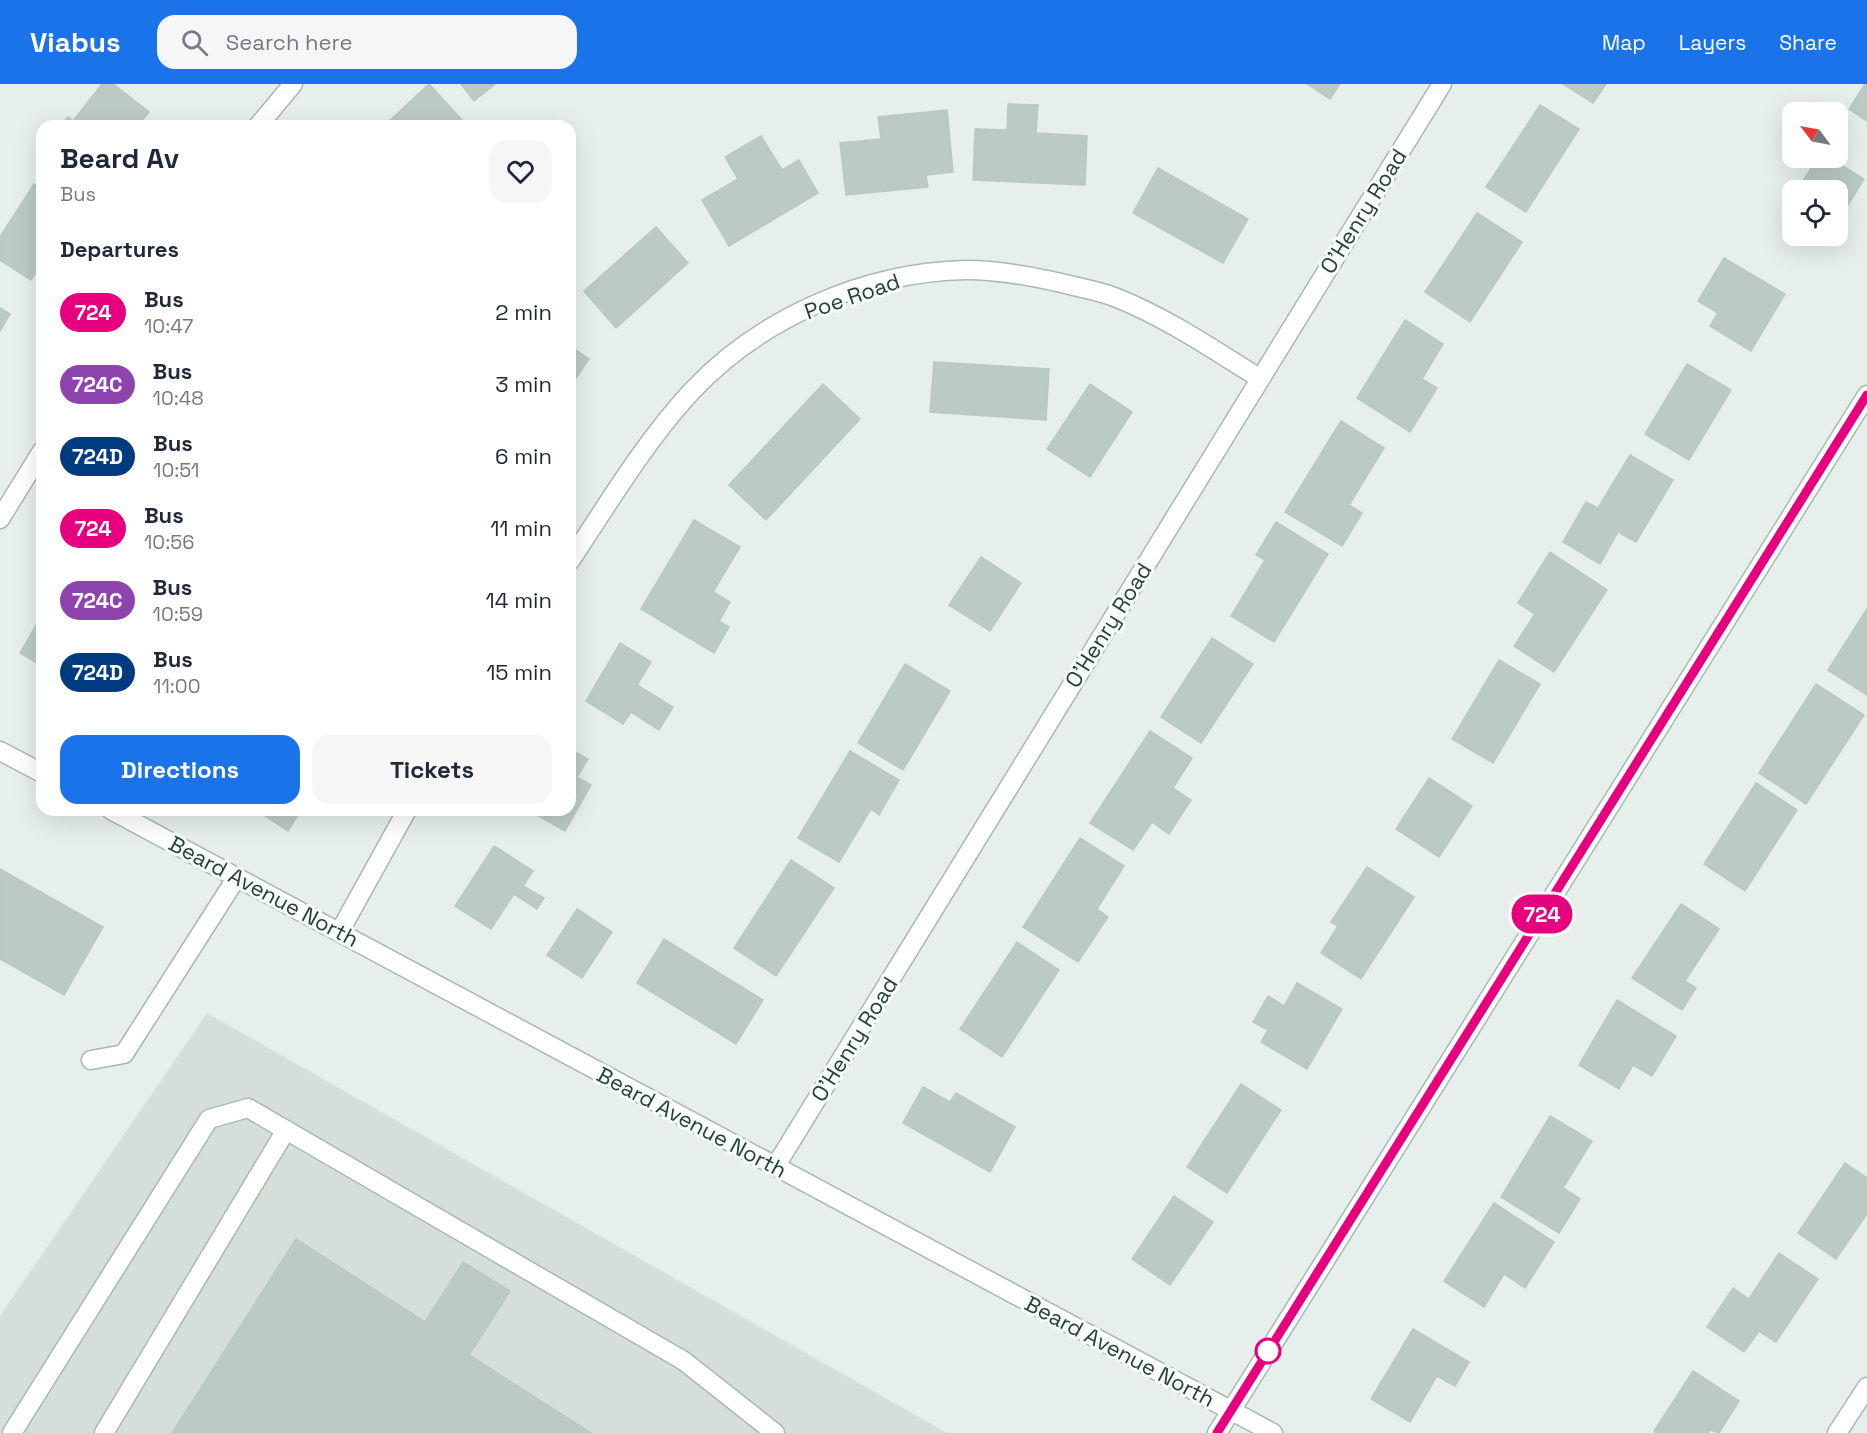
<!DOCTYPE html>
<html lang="en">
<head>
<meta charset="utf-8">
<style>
	body { margin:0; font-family:"Space Grotesk",sans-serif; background:#f6f6f7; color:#1f2937; height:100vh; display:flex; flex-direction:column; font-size:22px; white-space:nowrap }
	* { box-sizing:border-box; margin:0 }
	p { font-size:20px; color:#747a83 }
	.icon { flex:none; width:33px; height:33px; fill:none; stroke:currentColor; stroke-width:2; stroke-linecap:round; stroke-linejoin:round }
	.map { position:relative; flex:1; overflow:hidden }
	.details { position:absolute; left:36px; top:36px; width:540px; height:696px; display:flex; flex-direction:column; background:#fff; border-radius:18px; box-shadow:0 6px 24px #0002 }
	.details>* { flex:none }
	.badge { padding:0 12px; border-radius:20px; font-size:21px; line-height:39px }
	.needle { width:39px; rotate:302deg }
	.buttons { position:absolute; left:1782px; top:18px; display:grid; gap:12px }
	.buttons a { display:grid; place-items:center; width:66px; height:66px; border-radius:12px; background:#fff; box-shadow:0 6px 24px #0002; font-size:30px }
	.map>.badge { position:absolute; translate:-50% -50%; box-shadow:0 0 0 3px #fff }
	h2 { padding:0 24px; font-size:22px; line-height:54px }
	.round { display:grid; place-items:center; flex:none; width:63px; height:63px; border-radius:18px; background:#f6f6f7 }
	.summary { display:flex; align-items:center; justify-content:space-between; height:102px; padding:0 24px }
	h1 { font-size:28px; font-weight:700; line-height:45px }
	.primary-button { display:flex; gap:12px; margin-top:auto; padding:12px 24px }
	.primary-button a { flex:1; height:69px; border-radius:18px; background:#1a73e8; color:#fff; font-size:24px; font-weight:700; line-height:69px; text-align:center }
	.primary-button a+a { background:#f6f6f7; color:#1f2937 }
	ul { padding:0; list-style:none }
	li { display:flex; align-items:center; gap:18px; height:72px; padding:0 24px }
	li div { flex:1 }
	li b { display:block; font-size:22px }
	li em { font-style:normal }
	li .badge { min-width:66px; font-weight:700; text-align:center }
	header { display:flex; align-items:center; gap:36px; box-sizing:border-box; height:84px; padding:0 30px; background:#1a73e8; color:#fff }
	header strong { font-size:28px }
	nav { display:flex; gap:33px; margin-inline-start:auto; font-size:21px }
	.search { width:420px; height:54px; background:#f6f6f7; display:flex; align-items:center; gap:15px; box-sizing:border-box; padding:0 21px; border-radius:18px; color:#747a83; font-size:22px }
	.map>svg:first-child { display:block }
	.built { fill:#d4dfda }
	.building { fill:#bbcac4; stroke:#b8c9c2; stroke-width:1.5 }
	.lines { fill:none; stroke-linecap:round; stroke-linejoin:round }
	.lane-casing { stroke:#a8b8b2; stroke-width:21 }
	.street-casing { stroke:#a8b8b2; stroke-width:21 }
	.secondary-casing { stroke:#a4bbb3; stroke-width:21 }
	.lane { stroke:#fff; stroke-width:18 }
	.street { stroke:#fff; stroke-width:18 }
	.secondary { stroke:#fff; stroke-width:18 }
	.line-casing { stroke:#fff; stroke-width:14 }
	.line { stroke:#e6007e; stroke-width:9 }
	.stop-dot { fill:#fff; stroke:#e6007e; stroke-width:3 }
	.labels { text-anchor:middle; stroke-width:6; stroke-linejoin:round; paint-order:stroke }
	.street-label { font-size:22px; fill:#24423a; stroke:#f7fbf9 }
</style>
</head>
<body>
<header>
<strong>Viabus</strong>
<div class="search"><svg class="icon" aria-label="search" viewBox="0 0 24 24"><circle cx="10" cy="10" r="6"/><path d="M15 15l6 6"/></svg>Search here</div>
<nav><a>Map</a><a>Layers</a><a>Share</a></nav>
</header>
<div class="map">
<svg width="1867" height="1349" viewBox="0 0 1867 1349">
	<rect width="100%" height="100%" fill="#e6efeb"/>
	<polygon class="built" points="207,929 947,1349 0,1349 0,1232"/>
	<g class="building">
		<polygon points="102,0 113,0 149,28 138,42 60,42 68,33 73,37"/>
		<polygon points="429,0 462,36 456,42 384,42"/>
		<polygon points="461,0 495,0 474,17"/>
		<polygon points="1307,0 1340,0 1330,15"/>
		<polygon points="1563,0 1606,0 1593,19"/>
		<polygon points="1865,0 1867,0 1867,37 1849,25"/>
		<polygon points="1008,20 1038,21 1036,49 1087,52 1085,101 973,96 975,45 1007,46"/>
		<polygon points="1540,21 1579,45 1526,128 1486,103"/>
		<polygon points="947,26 953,88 926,91 928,103 846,111 840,59 881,55 878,33"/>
		<polygon points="761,52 782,86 799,76 818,109 729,162 702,116 738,95 725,73"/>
		<polygon points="1818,74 1830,74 1864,95 1838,137 1838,106 1797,106"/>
		<polygon points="1158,84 1248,135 1223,179 1133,129"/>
		<polygon points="34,100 42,105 42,179 31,196 0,176 0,153"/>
		<polygon points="1477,129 1522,158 1470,238 1425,208"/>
		<polygon points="656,143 688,179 616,244 584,207"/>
		<polygon points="1724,174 1785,210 1751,267 1710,242 1718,229 1698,217"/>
		<polygon points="0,224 10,230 0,247"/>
		<polygon points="1405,236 1443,260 1422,295 1437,304 1410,348 1357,314"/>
		<polygon points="570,262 589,275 570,303"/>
		<polygon points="934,278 1049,285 1046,336 930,328"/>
		<polygon points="1687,280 1731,306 1689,376 1645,350"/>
		<polygon points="823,300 860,335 766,436 729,401"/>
		<polygon points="1090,300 1132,328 1090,393 1047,365"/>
		<polygon points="1341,337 1384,364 1349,421 1362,429 1342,462 1285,428"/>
		<polygon points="1630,371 1673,396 1636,458 1618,448 1600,480 1563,458 1586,418 1598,424"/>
		<polygon points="694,436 740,463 713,508 730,518 719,537 729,543 714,569 641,525"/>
		<polygon points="1276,438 1328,470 1274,558 1231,532 1265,476 1256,471"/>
		<polygon points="1550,468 1607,506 1554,588 1514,562 1535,530 1518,519"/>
		<polygon points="981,473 1021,499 990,547 949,521"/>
		<polygon points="1867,525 1867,611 1828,586"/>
		<polygon points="42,531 42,582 20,569"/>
		<polygon points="1212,554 1253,580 1201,659 1161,633"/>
		<polygon points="620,559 651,578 637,601 673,623 659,646 631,628 623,640 586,617"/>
		<polygon points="1499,576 1540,600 1493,679 1452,655"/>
		<polygon points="905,580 950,607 903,686 858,659"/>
		<polygon points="1816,600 1864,631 1806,720 1759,689"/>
		<polygon points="1150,647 1192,674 1173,704 1191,716 1169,750 1152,738 1133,766 1090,739"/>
		<polygon points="570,665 588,675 577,693 591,701 565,747 528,726 570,726"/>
		<polygon points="850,667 899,696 879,731 871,725 839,778 798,754"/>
		<polygon points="1429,694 1472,722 1439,773 1396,745"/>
		<polygon points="1756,699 1797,726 1745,807 1704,780"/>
		<polygon points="256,726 301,726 288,747"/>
		<polygon points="1080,754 1124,782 1097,825 1108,833 1078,878 1023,843"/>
		<polygon points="494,762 533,787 523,802 544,814 537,825 514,810 491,845 455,822"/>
		<polygon points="791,776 834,804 776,892 734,864"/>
		<polygon points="1367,783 1414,813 1361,895 1321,869 1338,842 1331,838"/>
		<polygon points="0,785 103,843 64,911 0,875"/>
		<polygon points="1681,820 1719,845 1685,897 1696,904 1682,926 1632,894"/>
		<polygon points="577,825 612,848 582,894 547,871"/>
		<polygon points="664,855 763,916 736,960 637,899"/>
		<polygon points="1017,858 1059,886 1002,973 960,945"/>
		<polygon points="1297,899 1342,925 1307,985 1261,958 1268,946 1253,938 1268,912 1284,922"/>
		<polygon points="1617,916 1676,952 1652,992 1633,981 1619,1005 1579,981"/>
		<polygon points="1241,1000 1281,1026 1227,1109 1187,1083"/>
		<polygon points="923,1003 950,1018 956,1009 1015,1043 990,1088 903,1039"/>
		<polygon points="1550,1032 1592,1057 1563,1104 1580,1115 1559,1149 1501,1113"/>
		<polygon points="1845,1079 1867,1094 1867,1130 1836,1175 1798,1149"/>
		<polygon points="1174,1112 1213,1138 1170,1201 1132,1175"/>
		<polygon points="1494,1119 1554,1158 1525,1204 1504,1190 1484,1223 1444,1197"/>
		<polygon points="296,1155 425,1238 463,1178 510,1207 469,1271 591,1349 172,1349"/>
		<polygon points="1779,1169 1818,1195 1776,1258 1759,1247 1744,1268 1707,1243 1733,1204 1749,1215"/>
		<polygon points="1413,1245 1469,1278 1455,1302 1437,1292 1410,1338 1371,1315"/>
		<polygon points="1693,1287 1739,1317 1719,1349 1710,1346 1708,1349 1657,1349 1654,1347"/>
	</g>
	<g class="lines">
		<g class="lane-casing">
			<g id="lane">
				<polyline points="91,976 124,970 237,793"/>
				<polyline points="12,1349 209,1035 248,1024 684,1277 775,1349"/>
				<polyline points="104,1349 286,1046"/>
			</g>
		</g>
		<g class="street-casing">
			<g id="street">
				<polyline points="258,42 293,0"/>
				<polyline points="0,435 42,367"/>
				<path d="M 570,477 C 608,420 644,359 691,308 C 760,234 865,188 966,186 C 1003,186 1042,194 1078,203 C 1091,206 1105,209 1117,214 C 1167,234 1214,266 1259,294"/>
				<polyline points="0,667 42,689"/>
				<polyline points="111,726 1273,1349"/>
				<polyline points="340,847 407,726"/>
				<polyline points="775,1083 1442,0"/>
				<polyline points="1837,1349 1867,1303"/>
			</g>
		</g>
		<g class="secondary-casing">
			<polyline id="secondary" points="1217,1349 1867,311"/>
		</g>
		<use href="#lane" class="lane"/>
		<use href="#street" class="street"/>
		<use href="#secondary" class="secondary"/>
	</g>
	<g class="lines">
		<g class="line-casing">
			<polyline id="line" points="1217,1349 1867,311"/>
		</g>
		<use href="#line" class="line"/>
	</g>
	<circle class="stop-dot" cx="1268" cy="1267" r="12"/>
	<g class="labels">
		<g class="street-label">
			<text transform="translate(1363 127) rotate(-58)" y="8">O'Henry Road</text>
			<text transform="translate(852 212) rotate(-19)" y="8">Poe Road</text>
			<text transform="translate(1108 541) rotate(-58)" y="8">O'Henry Road</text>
			<text transform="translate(264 807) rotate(28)" y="8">Beard Avenue North</text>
			<text transform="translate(854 955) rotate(-58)" y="8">O'Henry Road</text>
			<text transform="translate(692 1038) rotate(28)" y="8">Beard Avenue North</text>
			<text transform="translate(1120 1267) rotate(28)" y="8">Beard Avenue North</text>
		</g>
	</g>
</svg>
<div class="buttons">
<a><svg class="needle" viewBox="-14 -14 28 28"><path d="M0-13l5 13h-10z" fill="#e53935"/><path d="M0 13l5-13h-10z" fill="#747a83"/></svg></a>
<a><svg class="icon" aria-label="locate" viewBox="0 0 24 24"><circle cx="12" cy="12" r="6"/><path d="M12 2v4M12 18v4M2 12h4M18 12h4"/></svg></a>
</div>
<b class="badge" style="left:1542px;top:830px;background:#e6007e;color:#fff">724</b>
<section class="details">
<div class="summary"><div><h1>Beard Av</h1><p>Bus</p></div><a class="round"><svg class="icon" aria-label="heart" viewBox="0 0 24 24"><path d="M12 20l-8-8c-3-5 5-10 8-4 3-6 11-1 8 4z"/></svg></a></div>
<h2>Departures</h2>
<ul>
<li><span class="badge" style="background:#e6007e;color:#fff">724</span><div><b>Bus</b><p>10:47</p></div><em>2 min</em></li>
<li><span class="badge" style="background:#8e44ad;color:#fff">724C</span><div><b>Bus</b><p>10:48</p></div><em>3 min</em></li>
<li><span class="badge" style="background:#003b80;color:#fff">724D</span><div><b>Bus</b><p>10:51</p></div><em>6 min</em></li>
<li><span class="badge" style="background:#e6007e;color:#fff">724</span><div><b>Bus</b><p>10:56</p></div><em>11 min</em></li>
<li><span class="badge" style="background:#8e44ad;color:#fff">724C</span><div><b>Bus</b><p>10:59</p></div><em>14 min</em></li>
<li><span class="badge" style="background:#003b80;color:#fff">724D</span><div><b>Bus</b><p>11:00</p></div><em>15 min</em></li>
</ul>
<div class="primary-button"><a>Directions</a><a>Tickets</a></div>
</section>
</div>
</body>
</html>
